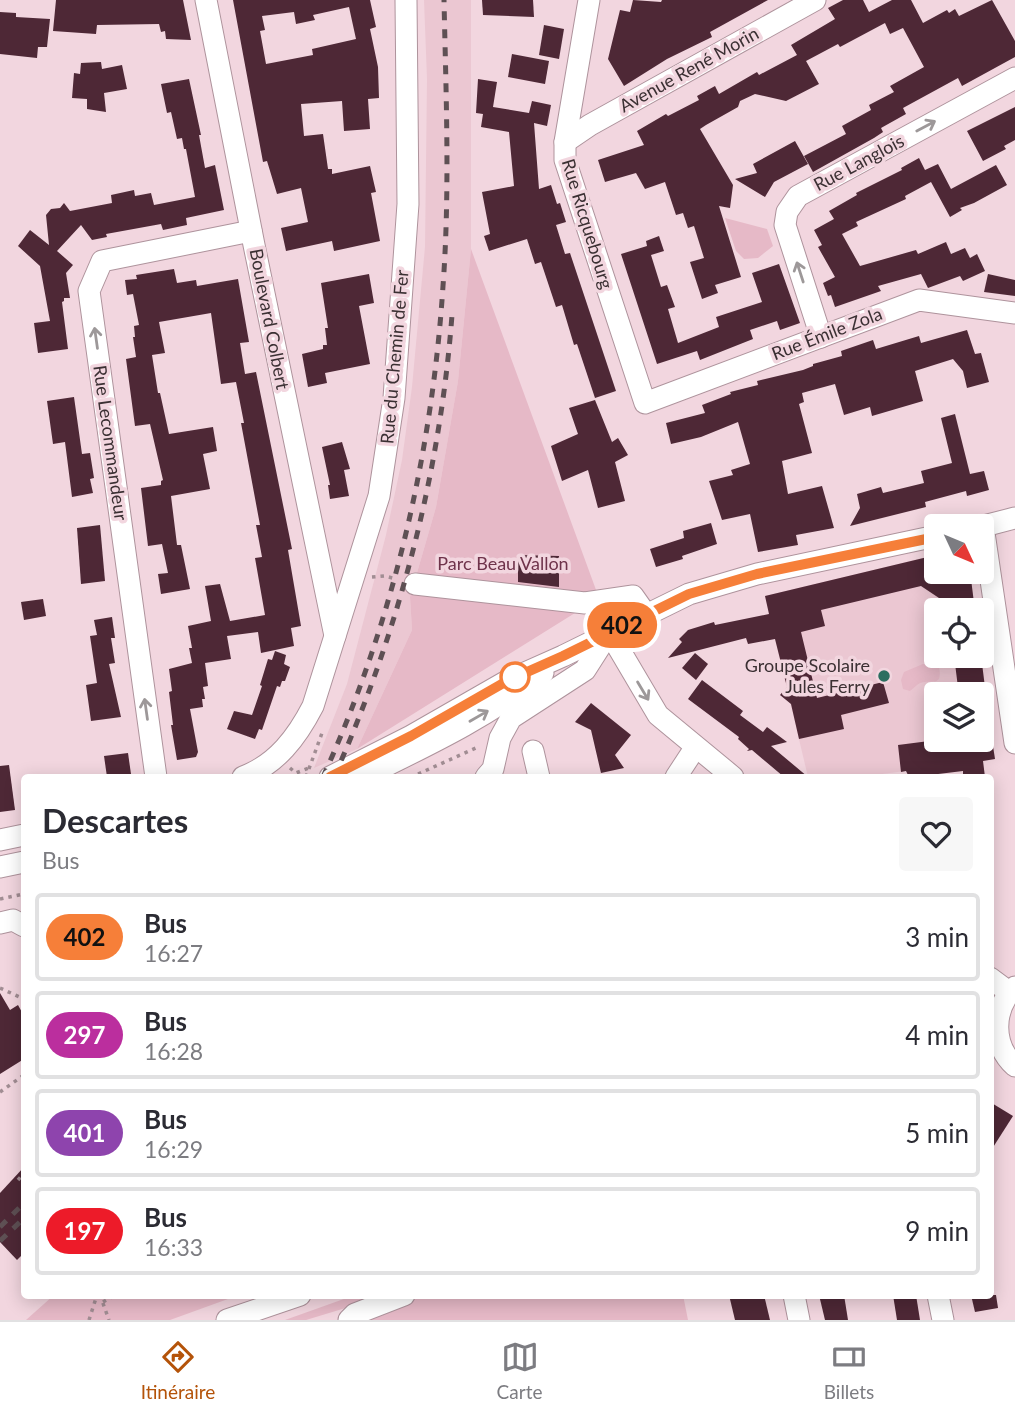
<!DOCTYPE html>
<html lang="fr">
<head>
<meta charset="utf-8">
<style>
	body { margin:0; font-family:Lato,sans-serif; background:#f7f7f7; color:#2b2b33; height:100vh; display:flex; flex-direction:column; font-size:26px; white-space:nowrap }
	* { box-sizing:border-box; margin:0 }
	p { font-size:23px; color:#7c7c81 }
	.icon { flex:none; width:38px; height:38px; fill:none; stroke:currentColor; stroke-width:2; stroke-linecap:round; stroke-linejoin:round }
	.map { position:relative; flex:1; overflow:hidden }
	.panel { position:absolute; left:21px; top:774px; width:973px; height:525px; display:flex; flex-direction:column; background:#fff; border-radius:7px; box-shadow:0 4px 18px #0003 }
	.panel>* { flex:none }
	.badge { padding:0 14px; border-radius:23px; font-size:24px; line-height:46px }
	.needle { width:46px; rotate:134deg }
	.tools { position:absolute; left:924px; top:514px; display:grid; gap:14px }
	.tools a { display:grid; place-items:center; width:70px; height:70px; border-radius:7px; background:#fff; box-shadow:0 4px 18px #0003; font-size:35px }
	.map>.badge { position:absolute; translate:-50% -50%; box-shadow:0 0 0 4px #fff }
	.round { display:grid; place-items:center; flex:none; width:74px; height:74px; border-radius:7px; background:#f7f7f7 }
	.overview { display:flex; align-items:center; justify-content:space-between; height:119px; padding:0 21px }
	h1 { font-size:33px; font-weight:700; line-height:52px }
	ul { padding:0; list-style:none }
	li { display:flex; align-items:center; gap:21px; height:88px; margin:0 14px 10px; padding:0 7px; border:4px solid #e1e1e2; border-radius:7px }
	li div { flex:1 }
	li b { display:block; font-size:26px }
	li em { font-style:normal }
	li .badge { min-width:77px; font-weight:700; text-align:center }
	.tabs { display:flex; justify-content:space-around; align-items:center; height:98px; border-top:2px solid #e1e1e2; background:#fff; font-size:19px; color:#7c7c81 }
	.tabs a { display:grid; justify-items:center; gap:4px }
	.tabs .current { color:#b45309 }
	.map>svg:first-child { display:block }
	.built { fill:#ebc7d2; fill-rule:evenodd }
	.green { fill:#e6b9c7 }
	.building { fill:#4e2836; fill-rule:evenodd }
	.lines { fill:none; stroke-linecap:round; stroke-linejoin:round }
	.minor-casing { stroke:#ae939c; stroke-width:23 }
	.path { stroke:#a18d93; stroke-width:3.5; stroke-dasharray:3.5 5; stroke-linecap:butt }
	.minor { stroke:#fff; stroke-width:21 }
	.rail { stroke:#5e5054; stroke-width:5; stroke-dasharray:9 9; stroke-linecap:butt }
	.oneway { stroke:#9d9899 }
	.line-casing { stroke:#fff; stroke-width:16 }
	.line { stroke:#f67f39; stroke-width:10 }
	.poi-dot { fill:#2b6e60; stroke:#f2d6df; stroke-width:2.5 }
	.stop-dot { fill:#fff; stroke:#f67f39; stroke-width:3.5 }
	.labels { text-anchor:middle; stroke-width:7; stroke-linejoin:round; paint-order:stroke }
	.street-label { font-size:18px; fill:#3b3033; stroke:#f2d6df }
	.park-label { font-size:18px; fill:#6f334b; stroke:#f2d6df }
	.poi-label { font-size:18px; fill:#3b3033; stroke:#f2d6df; text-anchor:end }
</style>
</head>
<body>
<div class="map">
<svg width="1015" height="1320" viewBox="0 0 1015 1320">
	<rect width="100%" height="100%" fill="#f2d6df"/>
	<g class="built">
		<polygon points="424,0 471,0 471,249 458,381 436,507 410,597 412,630 357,749 314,768 347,684 386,535 402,460 412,387 425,247 427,79"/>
		<path d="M 935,555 L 936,572 L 971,579 L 975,611 L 936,611 L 936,656 L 981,656 L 995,759 L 860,777 L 808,777 L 765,596 ZM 936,695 L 982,695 L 982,740 L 936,740 Z"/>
	</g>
	<g class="green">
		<polygon points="725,218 767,229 773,246 758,258 744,259 736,251"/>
		<polygon points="471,249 599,598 357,749 412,630 410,597 436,507 458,381"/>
		<path d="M 923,664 L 933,664 L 939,667 C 943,688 931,679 920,683 C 916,685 914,688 910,691 L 903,689 L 901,680 L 904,672 Z"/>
		<polygon points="54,1295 239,1295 170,1320 26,1320"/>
		<polygon points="355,1295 683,1295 688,1320 367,1320 362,1303 306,1320 285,1320"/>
	</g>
	<g class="building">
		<polygon points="56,0 183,0 191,40 166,39 165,31 161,32 159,24 97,25 96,34 53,31"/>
		<path d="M 233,0 L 370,0 L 376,27 L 370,29 L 378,67 L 379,98 L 368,99 L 370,129 L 344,131 L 342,101 L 301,104 L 304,136 L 323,134 L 328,169 L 332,169 L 332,174 L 370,166 L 376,192 L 371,193 L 380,241 L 334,251 L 332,241 L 286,251 L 281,228 L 308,222 L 301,188 L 277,194 L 267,161 L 263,162 ZM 349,7 L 356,39 L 312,49 L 313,55 L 266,64 L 260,31 L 265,30 L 262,16 L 294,12 L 296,24 L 315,20 L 313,15 Z"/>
		<polygon points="482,0 533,0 534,17 483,15"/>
		<polygon points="633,0 661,2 662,0 768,0 710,32 712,37 667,59 624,86 608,59 620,10 630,12"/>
		<polygon points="843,0 863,0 869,12 892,0 911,0 923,23 947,10 949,13 955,9 959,16 992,0 1015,41 1015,57 962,86 958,78 903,108 906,114 881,128 883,132 874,138 813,172 804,156 846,134 842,126 871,110 869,105 894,92 890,86 924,67 903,28 890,34 885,23 840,47 838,44 806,61 819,84 786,101 755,94 740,101 738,107 706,125 700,129 733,185 730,208 719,206 741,277 715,285 718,293 702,299 690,262 704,258 694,226 688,228 683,213 676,215 665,182 645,189 636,173 605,182 598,160 644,145 637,131 666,114 668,116 699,100 697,96 715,86 719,94 757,72 759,75 797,55 791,45 835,19 828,8"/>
		<polygon points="0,12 16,13 16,17 50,19 47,47 38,47 37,58 0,54"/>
		<polygon points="544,25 564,29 559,59 539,55"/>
		<polygon points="512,54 549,61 545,84 508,77"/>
		<polygon points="101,62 102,69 122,65 127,89 104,93 106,112 87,109 87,99 72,98 74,73 80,74 81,63"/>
		<polygon points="189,79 201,135 199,135 205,168 215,165 224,210 186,218 187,225 163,230 161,224 106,234 107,237 92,240 81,225 57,251 73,265 66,273 70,298 64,298 64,301 62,302 68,349 38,353 34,323 50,321 40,266 18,246 30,230 49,245 46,215 51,209 60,208 64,203 70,211 112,203 111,195 134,190 135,196 151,193 154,205 195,197 186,149 184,149 182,138 177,139 171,112 167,113 161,84"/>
		<polygon points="478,79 497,82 493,107 529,113 532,101 551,105 547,126 534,123 539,189 551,185 557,204 560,203 566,222 556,225 565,254 570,253 616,391 595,398 577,344 574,345 562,305 556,307 541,262 535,264 527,239 489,251 484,236 490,234 482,192 514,186 509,132 481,127 483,114 476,113"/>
		<polygon points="1015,107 1015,140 1004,146 1006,149 983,161 967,131"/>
		<polygon points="795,141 808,164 774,182 765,197 735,179 757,173 753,164"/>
		<polygon points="919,158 925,170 938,164 951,189 996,165 1007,185 974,203 960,208 962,210 950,217 931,182 905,196 906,199 856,222 858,226 842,234 860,266 916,250 918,254 946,242 951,254 965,248 970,258 977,254 985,271 963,281 960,276 928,288 921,274 878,286 881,291 835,307 831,295 828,296 823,283 835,277 818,247 822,245 814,230 834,219 829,211 857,195 856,193 902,170 901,168"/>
		<polygon points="659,236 664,251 651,255 661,287 667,285 675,307 668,309 678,343 719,327 716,317 762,302 752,273 779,264 800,323 780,330 777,321 750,330 753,339 700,360 697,351 657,364 621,254 647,246 646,241"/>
		<polygon points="174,269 177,283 196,280 197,286 238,279 249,342 240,343 245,374 256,372 292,549 288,550 301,626 291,628 294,646 261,653 258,632 227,636 231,659 205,663 208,686 203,687 205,699 202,699 203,707 190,709 198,752 196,757 177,760 171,725 173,725 169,692 172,691 169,669 192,663 189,648 192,648 188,626 211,621 205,586 220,584 230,621 265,615 255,558 262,557 256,525 260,525 241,423 244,423 236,382 221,384 211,313 159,322 165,353 152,355 158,393 160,393 169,434 213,427 217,451 203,454 210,489 171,496 177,545 181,545 190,589 161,594 158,574 168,573 162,544 148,546 141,488 161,485 161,481 163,480 150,424 135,426 126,359 136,357 133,337 135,337 134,326 139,325 133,294 127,295 125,280 137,279 136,275"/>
		<polygon points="369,274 374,303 359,306 370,364 325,373 327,383 308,387 302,354 323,349 323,345 327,345 325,328 328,328 321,283"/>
		<polygon points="988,274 1015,280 1015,296 984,292"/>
		<polygon points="967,330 975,354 981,353 989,382 967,388 963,371 953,359 915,371 923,401 872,416 870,407 844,415 835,384 802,393 804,402 799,404 812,453 782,461 788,494 822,486 834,528 796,535 798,545 758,552 750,514 722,520 709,481 733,475 731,470 750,464 738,422 701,437 671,444 666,423 705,413 702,405 731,394 730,392 758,385 757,381 803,370 813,366 813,364 842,356 841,351 873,340 876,349 919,336 921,343"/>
		<polygon points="74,397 82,454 90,453 94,478 90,479 93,493 72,497 65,442 53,444 47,401"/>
		<polygon points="595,400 612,442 618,438 628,455 615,462 625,501 598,508 588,470 562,481 551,446 578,434 569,408"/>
		<polygon points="955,414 970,474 984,471 989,490 967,496 966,491 925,502 926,507 850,526 860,508 857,494 881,487 883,493 924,483 921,471 952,463 941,418"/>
		<polygon points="342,442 350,469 344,470 349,496 330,499 328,485 330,485 322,447"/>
		<polygon points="711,523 717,544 682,556 683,559 656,567 650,549 684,538 683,531"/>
		<polygon points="100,525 105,581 81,584 77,528"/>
		<polygon points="518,555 559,556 559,587 518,582"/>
		<polygon points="936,555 936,572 961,572 971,579 975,611 942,611 939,598 921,586 821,610 825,626 801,632 817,698 883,682 889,703 841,715 844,729 799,739 791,704 780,695 787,687 775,639 748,644 746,638 668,658 682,642 679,639 688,630 714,622 715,625 769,614 765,596"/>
		<polygon points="43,599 46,616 24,620 21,602"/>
		<polygon points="112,617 115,638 111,638 115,663 109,664 121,717 91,721 86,685 97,683 90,636 97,635 94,620"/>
		<polygon points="275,651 286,655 284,664 290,667 285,681 282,681 280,687 277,686 262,730 259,729 255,739 227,729 234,711 252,715 262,686 260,685 268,659 272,660"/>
		<polygon points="695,653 708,664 696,680 682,668"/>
		<polygon points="954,656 981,656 986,695 959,695"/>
		<polygon points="702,680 743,711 740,715 763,732 767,727 787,742 771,746 808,777 784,777 752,750 747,751 749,749 738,739 739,737 688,699"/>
		<polygon points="591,703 631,735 615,755 624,768 601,773 591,730 575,722"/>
		<polygon points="937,740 992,740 995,759 983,761 985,777 963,777 963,771 930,775 930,777 909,777 906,771 901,772 898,745"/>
		<polygon points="128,753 131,774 107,777 104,756"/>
		<polygon points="9,765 15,810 0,812 0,766"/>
		<polygon points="0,993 10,1010 18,1005 24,1016 24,1059 0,1074"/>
		<polygon points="990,1102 1013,1116 990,1152"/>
		<polygon points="24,1167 24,1253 17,1260 0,1242 0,1193"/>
		<polygon points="729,1295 764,1295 770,1320 735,1320"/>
		<polygon points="819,1295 844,1295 848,1320 825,1320"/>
		<polygon points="893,1295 916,1295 920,1320 897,1320"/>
		<polygon points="971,1295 996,1295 998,1308 975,1312"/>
	</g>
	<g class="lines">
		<g class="minor-casing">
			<g id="minor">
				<polyline points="206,0 254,245 335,636"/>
				<polyline points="589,0 565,142 565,160 645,403 919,300 1015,313"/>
				<polyline points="565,142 590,125 815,0"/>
				<polyline points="821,337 785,225 787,212 798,196 1015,78"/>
				<polyline points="983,526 1015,743"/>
				<polyline points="980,527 1015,518"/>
				<polyline points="415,584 585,603 633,596 645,613"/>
				<polyline points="609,632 658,715 733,777"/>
				<polyline points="533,751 539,777"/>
				<polyline points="156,777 89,291 102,261 251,231"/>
				<path d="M 243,777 C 277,764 297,737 313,706 L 379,496 L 394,398 L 408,204 L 406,0"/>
				<polyline points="330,777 411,736 507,681 563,656 689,594 757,574 936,536"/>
				<path d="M 363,777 C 424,747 489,717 543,673"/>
				<polyline points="486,777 493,769 500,738 511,718 585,670 608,634"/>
				<polyline points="676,777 695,748"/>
				<polyline points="0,840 24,835"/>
				<polyline points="0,867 24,862"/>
				<polyline points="0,923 13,920 24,926"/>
				<polyline points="990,978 1009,992"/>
				<path d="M 1015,987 C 992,1009 992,1045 1015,1066"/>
				<polyline points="794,1295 799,1320"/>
				<polyline points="938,1295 943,1320"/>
				<polyline points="227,1320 300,1295"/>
				<polyline points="349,1320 355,1314 404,1295"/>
			</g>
		</g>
		<g class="path">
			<polyline points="372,577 385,576 396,579"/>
			<polyline points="290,768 296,773 309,768"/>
			<polyline points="418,774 478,747"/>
			<polyline points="306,777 322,733"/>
			<polyline points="0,899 24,894"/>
			<polyline points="0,988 24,999"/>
			<polyline points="0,1092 24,1075"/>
			<polyline points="18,1180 24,1173"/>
			<polyline points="100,1295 109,1320"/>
			<polyline points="103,1302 115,1295"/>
			<polyline points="89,1320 97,1295"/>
		</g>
		<use href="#minor" class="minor"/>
		<g class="rail">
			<path d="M 323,777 C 393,623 432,454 443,286 C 450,191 446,95 444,0"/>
			<path d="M 334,777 C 399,631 440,474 452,315"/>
			<polyline points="0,1227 24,1203"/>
			<polyline points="0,1241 20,1222"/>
		</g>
	</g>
	<defs><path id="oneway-shaft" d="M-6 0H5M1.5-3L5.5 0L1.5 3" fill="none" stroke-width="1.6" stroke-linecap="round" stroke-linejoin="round" transform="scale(1.75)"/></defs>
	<g class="oneway">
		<use href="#oneway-shaft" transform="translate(926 126) rotate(-28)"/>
		<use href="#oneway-shaft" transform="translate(800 272) rotate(-108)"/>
		<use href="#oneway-shaft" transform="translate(96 338) rotate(-98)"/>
		<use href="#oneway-shaft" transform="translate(643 691) rotate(59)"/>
		<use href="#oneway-shaft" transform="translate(146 709) rotate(-98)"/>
		<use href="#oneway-shaft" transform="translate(479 716) rotate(-30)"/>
	</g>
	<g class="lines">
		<g class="line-casing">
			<polyline id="line" points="330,777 411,736 507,681 563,656 689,594 757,574 936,537"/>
		</g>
		<use href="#line" class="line"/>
	</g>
	<circle class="poi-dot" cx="884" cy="676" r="7"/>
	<circle class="stop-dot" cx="515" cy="677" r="14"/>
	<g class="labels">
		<g class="street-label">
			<text transform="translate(689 70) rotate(-29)" y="6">Avenue René Morin</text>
			<text transform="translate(859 163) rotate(-28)" y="6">Rue Langlois</text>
			<text transform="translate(587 224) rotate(73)" y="6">Rue Ricquebourg</text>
			<text transform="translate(269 319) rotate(79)" y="6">Boulevard Colbert</text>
			<text transform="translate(827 334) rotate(-21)" y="6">Rue Émile Zola</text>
			<text transform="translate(395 357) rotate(-85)" y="6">Rue du Chemin de Fer</text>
			<text transform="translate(110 443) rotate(82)" y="6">Rue Lecommandeur</text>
		</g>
		<g class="park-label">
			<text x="503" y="570">Parc Beau Vallon</text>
		</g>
		<g class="poi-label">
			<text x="870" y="672">Groupe Scolaire<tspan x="870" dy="21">Jules Ferry</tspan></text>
		</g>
	</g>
</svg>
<div class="tools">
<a><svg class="needle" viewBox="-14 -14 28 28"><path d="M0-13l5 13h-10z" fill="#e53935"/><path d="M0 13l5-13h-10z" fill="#7c7c81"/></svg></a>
<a><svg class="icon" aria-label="locate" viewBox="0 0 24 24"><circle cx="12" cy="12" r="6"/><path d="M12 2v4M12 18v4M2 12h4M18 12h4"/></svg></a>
<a><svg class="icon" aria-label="layers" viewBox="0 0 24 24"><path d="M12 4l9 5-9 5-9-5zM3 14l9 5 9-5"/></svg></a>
</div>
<b class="badge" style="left:622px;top:625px;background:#f67f39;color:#111">402</b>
<section class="panel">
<div class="overview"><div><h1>Descartes</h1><p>Bus</p></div><a class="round"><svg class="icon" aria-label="heart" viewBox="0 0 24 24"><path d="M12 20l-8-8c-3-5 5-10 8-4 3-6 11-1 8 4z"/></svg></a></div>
<ul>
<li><span class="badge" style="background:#f67f39;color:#111">402</span><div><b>Bus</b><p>16:27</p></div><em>3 min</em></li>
<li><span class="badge" style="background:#bb2e9e;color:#fff">297</span><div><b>Bus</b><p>16:28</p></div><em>4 min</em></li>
<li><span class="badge" style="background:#8e44ad;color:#fff">401</span><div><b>Bus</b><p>16:29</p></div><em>5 min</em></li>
<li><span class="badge" style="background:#ed1b29;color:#fff">197</span><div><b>Bus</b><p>16:33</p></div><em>9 min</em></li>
</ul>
</section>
</div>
<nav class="tabs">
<a class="current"><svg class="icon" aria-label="directions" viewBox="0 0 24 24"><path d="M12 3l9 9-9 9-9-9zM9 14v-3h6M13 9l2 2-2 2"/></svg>Itinéraire</a>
<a><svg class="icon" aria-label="map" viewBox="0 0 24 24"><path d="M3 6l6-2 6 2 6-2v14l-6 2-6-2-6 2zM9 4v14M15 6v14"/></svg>Carte</a>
<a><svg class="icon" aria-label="tickets" viewBox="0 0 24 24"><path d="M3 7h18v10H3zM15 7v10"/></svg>Billets</a>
</nav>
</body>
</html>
